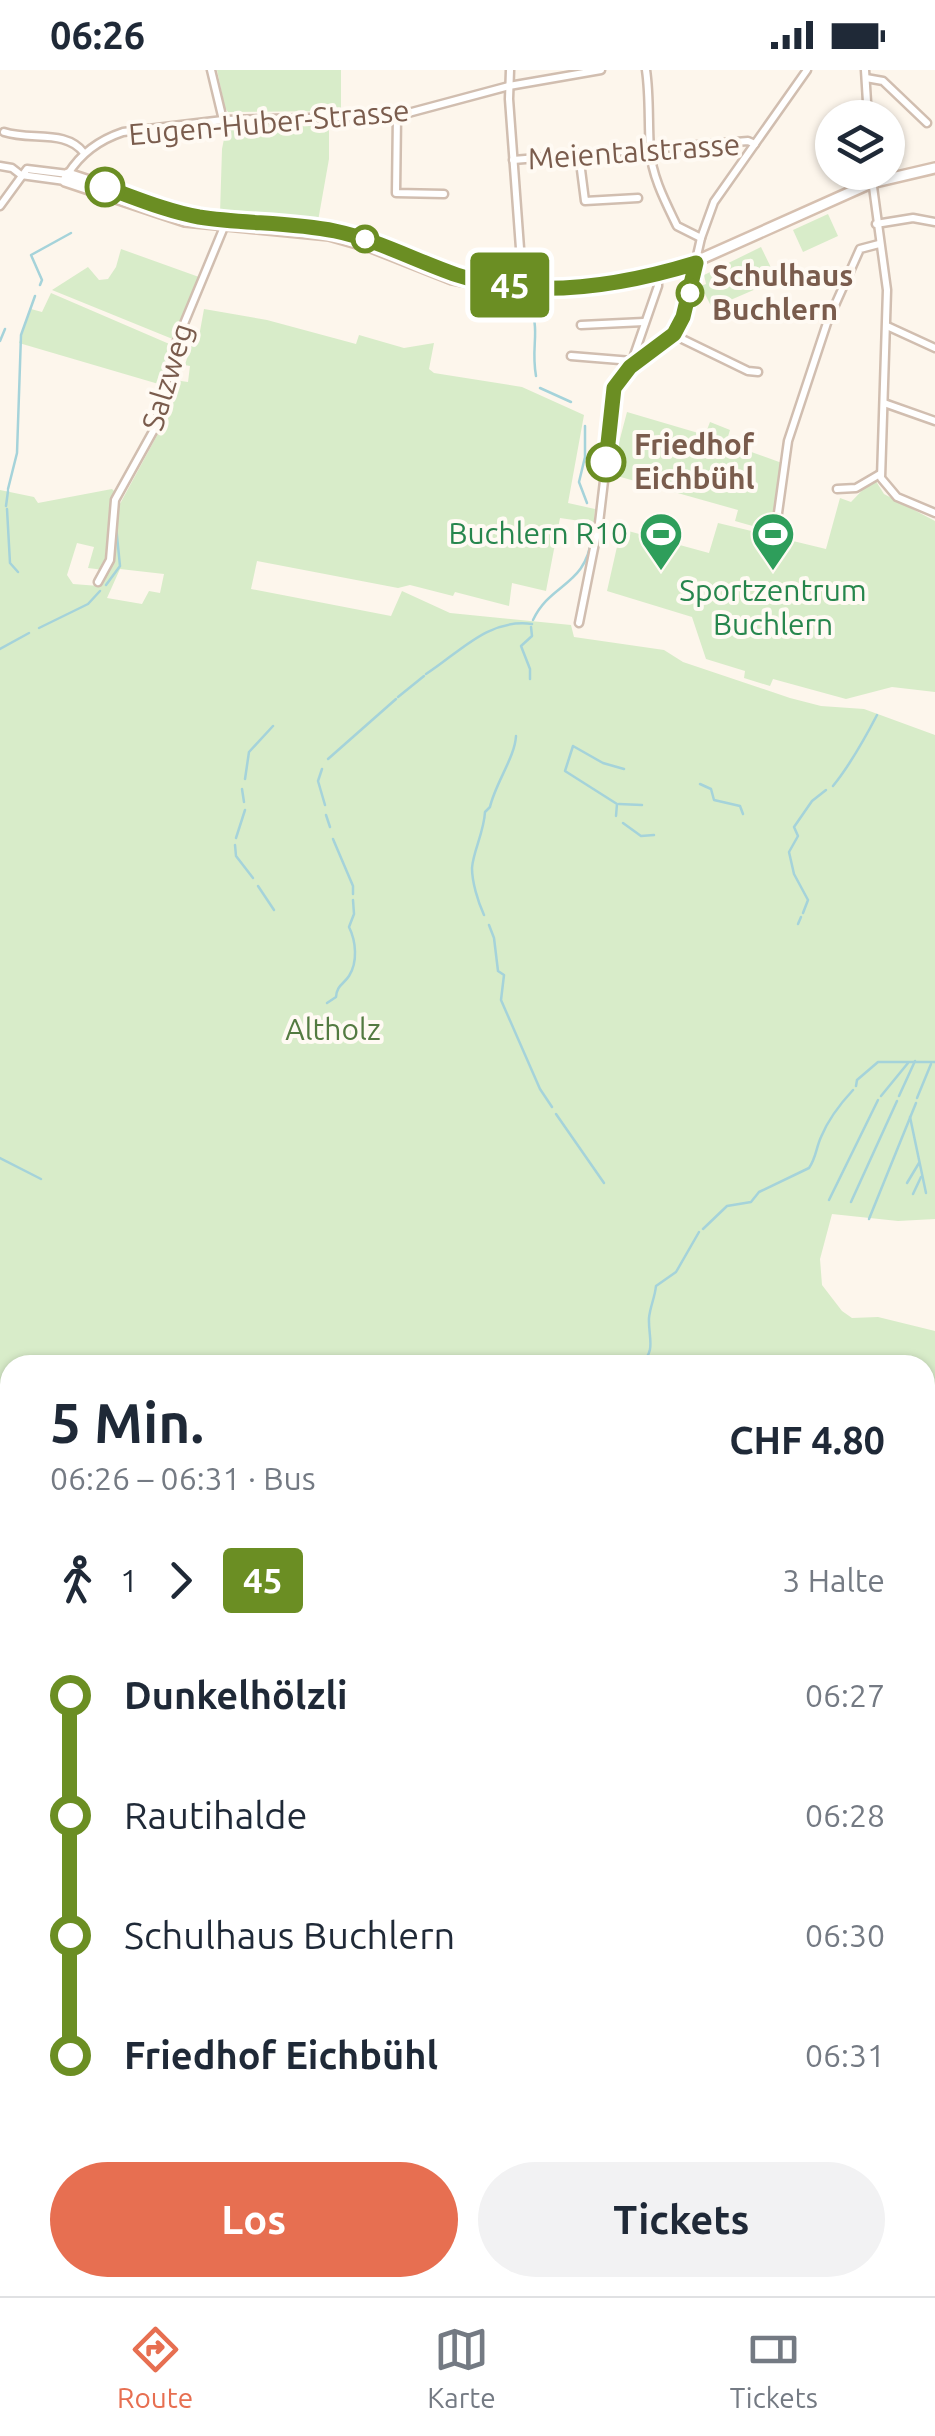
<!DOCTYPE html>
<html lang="de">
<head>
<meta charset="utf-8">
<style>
	body { margin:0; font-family:Ubuntu,sans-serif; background:#f2f2f3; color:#1f2937; height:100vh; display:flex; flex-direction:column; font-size:38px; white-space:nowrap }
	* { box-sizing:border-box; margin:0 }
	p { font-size:32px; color:#747a83 }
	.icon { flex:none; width:55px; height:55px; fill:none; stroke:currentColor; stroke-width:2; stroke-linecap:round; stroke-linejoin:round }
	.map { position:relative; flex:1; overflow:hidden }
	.side { position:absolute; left:0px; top:1285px; width:935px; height:942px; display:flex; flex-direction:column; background:#fff; border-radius:30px 30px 0 0; box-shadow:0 2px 8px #0004 }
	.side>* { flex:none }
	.badge { padding:0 20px; border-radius:8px; font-size:35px; line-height:65px }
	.buttons { position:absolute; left:815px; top:30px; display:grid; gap:20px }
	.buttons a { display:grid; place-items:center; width:90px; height:90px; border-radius:50%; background:#fff; box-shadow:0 2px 8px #0004; font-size:50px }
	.map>.badge { position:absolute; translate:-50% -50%; box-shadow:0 0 0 5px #fff }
	.legs { display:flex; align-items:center; gap:15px; height:110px; padding:0 50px; font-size:32px }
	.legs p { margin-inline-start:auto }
	.summary { display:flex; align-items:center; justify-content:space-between; height:170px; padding:0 50px }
	h1 { font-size:55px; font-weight:600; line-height:75px }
	.primary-button { display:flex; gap:20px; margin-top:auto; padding:20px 50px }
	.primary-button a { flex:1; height:115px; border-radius:60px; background:#e76f51; color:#fff; font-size:40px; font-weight:600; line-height:115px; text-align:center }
	.primary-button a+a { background:#f2f2f3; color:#1f2937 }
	ul { padding:0 50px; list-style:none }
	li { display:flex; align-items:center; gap:35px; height:120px; font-size:38px }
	li i { display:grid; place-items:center; width:15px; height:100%; margin:0 12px; background:currentColor }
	li i::after { content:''; width:25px; height:25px; margin:-12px; border:8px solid; border-radius:50%; background:#fff }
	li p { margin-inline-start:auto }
	li:first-child i { background:linear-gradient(#0000 50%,currentColor 0) }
	li:last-child i { background:linear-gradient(currentColor 50%,#0000 0) }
	.status { display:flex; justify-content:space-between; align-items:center; height:70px; padding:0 50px; background:#fff; direction:ltr }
	.status svg { height:28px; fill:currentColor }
	.dock { display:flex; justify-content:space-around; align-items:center; height:140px; border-top:2px solid #e0e1e3; background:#fff; font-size:28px; color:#747a83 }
	.dock a { display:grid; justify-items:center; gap:5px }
	.dock .on { color:#e76f51 }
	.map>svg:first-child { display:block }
	.green { fill:#d8ecc9; fill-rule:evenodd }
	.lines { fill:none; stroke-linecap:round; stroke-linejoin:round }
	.stream { stroke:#a5d3da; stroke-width:2.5 }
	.street-casing { stroke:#d1beb0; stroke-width:11 }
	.secondary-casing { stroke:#d6c0b0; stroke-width:14 }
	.street { stroke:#fff; stroke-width:6 }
	.secondary { stroke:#fff; stroke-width:9 }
	.rail-casing { stroke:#b9a8c9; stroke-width:6 }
	.rail { stroke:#fffaf3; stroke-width:2.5; stroke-dasharray:8; stroke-linecap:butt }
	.line-1-casing { stroke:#fff; stroke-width:22 }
	.line-1 { stroke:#6b8e23; stroke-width:15 }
	.stop-1-dot { fill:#fff; stroke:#6b8e23; stroke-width:5 }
	.labels { text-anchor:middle; stroke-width:8; stroke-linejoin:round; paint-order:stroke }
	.street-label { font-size:30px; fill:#7a5c4d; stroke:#fffaf3 }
	.stop-label { font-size:30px; font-weight:bold; fill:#7a5c4d; stroke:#fffaf3; text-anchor:start }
	.leisure-label { font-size:30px; fill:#27864d; stroke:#fffaf3; text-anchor:end }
	.park-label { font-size:30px; fill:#537a41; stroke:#fffaf3 }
</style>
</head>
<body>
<div class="status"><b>06:26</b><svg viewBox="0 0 49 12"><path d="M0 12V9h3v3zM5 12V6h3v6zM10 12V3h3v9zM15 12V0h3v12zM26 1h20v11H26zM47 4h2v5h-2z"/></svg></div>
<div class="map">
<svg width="935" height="2226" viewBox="0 0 935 2226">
	<rect width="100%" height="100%" fill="#fdf6ec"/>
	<g class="green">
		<polygon points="217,0 341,0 341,41 228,42 225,38"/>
		<polygon points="258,52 329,54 329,89 318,151 220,144 222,79 227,54"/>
		<polygon points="828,144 838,166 803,182 793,160"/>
		<polygon points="761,177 777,210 712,238 701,216 706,214 704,205"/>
		<polygon points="121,179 199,207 175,270 52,220 88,197 99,210 108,209 116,197"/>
		<polygon points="51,223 174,276 162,315 19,273 31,239 42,242"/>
		<path d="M 204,239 L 267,250 L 356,274 L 359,265 L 404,278 L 434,273 L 429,299 L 434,303 L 522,317 L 584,345 L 568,433 L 595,439 L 594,453 L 560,448 L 546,521 L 512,513 L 509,536 L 455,522 L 453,526 L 410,515 L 398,518 L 257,491 L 251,519 L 391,546 L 402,521 L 450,543 L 571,555 L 574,567 L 664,580 L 683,592 L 790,628 L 821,636 L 864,639 L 935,665 L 935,1149 L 898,1151 L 832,1144 L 820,1189 L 822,1215 L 842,1241 L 852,1248 L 878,1247 L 935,1261 L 935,1349 L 925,1345 L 925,1295 L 10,1295 L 10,1730 L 0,1733 L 0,420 L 34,427 L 38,433 L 112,419 L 116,423 L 110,438 L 104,500 L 88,498 L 94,477 L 77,473 L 67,505 L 73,514 L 99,516 L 113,493 L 115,443 L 167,347 L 174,310 L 188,312 L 190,296 L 185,295 L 195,261 L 200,261 ZM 120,499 L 164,504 L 160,523 L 149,521 L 142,534 L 107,528 Z"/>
		<polygon points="627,342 705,365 710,352 730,360 726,373 782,393 770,461 735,451 738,440 610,404 612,384 616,384"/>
		<polygon points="874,408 884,424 935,451 935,622 892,617 846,629 773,609 770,616 744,608 745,601 706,589 692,547 607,521 621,459 709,483 718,453 826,479 840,428 851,432"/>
		<polygon points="935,1588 935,2032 925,2026 925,1603"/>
		<polygon points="0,1946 10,1947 10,2031 0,2025"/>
		<polygon points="8,2181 10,2218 89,2218 103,2226 0,2226 0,2199"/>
		<polygon points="113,2218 304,2218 324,2226 118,2226 112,2222"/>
	</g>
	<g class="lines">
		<g class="stream">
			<polyline points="40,215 42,210 31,185 71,163"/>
			<path d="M 526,228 C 543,260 530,272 536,306"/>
			<polyline points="0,271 5,259"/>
			<polyline points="540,318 571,332"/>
			<polyline points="585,356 585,387 579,412 587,433"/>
			<polyline points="8,419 17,383 21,265 35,226"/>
			<polyline points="6,436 8,421"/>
			<polyline points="7,439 10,493 18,502"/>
			<polyline points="106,515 120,496 116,456"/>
			<path d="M 533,550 C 551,512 586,517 592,466"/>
			<polyline points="39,558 88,534 100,521"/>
			<polyline points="0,579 29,563"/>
			<path d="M 426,604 C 459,583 488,548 532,554"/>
			<polyline points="530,609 530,599 521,576 532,566 531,557"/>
			<polyline points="398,627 424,606"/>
			<polyline points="328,689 396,629"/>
			<polyline points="322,699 318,711 325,735"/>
			<polyline points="245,709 249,682 273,656"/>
			<polyline points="700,714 711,719 714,730 740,736 743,744"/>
			<path d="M 833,716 C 850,695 864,670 877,645"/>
			<polyline points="242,719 244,732"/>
			<polyline points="619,734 642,735"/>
			<polyline points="326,745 330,757"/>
			<polyline points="616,746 617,734 565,701 573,676 603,693 624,699"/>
			<polyline points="623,753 641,766 654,765"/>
			<polyline points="236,768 245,740"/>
			<polyline points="333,769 353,816 353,824"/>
			<polyline points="235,775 236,786 253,808"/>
			<polyline points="258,816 274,840"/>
			<polyline points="803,843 808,830 794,804 789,782 798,766 794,757 812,731 826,720"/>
			<path d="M 484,845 C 478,832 472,812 472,798 C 473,782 484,762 485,742 L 490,737 C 495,714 515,687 516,666"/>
			<polyline points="798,854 801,847"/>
			<polyline points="489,855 494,868 498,901 504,905 501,930 540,1019 552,1037"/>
			<path d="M 327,933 L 336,927 C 337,915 343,915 349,906 C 358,892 356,871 349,857 L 354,844 L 353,830"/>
			<polyline points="856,1016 857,1010 878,992 935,992"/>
			<polyline points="881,1026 908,993"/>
			<polyline points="899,1026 915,991"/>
			<polyline points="917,1028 931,994"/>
			<polyline points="556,1044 604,1113"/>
			<polyline points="910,1047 926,1123"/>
			<polyline points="0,1088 41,1109"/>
			<polyline points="907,1113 919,1093"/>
			<polyline points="913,1124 921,1107"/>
			<polyline points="829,1130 878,1030"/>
			<polyline points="851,1132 897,1031"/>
			<polyline points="869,1149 916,1033"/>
			<path d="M 703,1159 L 727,1136 L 751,1132 L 759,1122 L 809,1098 C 816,1088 816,1078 821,1067 C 828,1050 840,1034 853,1020"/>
			<path d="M 640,1295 C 657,1281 648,1267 649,1248 C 650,1237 655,1227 656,1216 L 676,1202 L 699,1162"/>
		</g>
		<g class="street-casing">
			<g id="street">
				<polyline points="211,0 223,50"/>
				<polyline points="510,0 509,29 523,219"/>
				<path d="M 646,0 C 650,27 648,53 650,80 C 652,107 666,133 677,156 L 701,168"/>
				<polyline points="865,0 868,48"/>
				<polyline points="866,8 883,11 927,53"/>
				<polyline points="397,46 396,123 444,124"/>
				<path d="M 4,62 C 31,71 66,59 84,83"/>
				<polyline points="579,84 585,131 638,128"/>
				<polyline points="513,90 748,71 755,74"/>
				<polyline points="0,96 12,98 21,105 65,111"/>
				<polyline points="871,102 887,220 881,408 897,427 935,443"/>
				<path d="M 0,136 L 27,99 L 68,104 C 81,83 99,70 123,62 L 223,50 L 397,46 L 509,16 L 601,0"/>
				<polyline points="876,154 913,148 935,152"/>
				<polyline points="581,255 644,252"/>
				<polyline points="887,256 935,278"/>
				<polyline points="674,265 748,301 758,302"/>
				<polyline points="571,286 632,291"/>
				<polyline points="635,294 632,291 658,216 658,204"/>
				<polyline points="884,333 935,351"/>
				<polyline points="837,419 856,418 880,404"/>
				<polyline points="770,468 778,443 788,371 827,253 860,179 879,174"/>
				<polyline points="98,512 110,490 115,430 156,356 176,273 224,157"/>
				<polyline points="579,553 599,453 615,318 628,300 674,265 683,247 701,168 714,132 807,0"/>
				<polyline points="0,1732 10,1727"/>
				<polyline points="0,1801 10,1793"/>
				<polyline points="0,1809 10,1820"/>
				<polyline points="0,1829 10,1826"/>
				<polyline points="0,1861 10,1858"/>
				<polyline points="0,1918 10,1919"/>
				<polyline points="0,2098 10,2094"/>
				<polyline points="925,2124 935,2106"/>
				<polyline points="925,2141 935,2148"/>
				<polyline points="0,2166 10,2156"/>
				<polyline points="0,2177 10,2182"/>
				<polyline points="658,2218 659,2226"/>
			</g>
		</g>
		<g class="secondary-casing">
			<g id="secondary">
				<polyline points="523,219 463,207 388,177 337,162 195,146 68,104 65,111 185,151 329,165 371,177 452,209 513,221 611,211 683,197 871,113 935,98"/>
				<polyline points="925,1587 935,1574"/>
				<polyline points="709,2218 709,2226"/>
				<polyline points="741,2218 748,2226"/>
			</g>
		</g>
		<use href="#street" class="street"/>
		<use href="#secondary" class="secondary"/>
		<g class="rail-casing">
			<g id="rail">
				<polyline points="925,1721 935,1702"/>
				<polyline points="925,2046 935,2051"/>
			</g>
		</g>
		<use href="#rail" class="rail"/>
	</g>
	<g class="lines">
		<g class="line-1-casing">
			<path id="line-1" d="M 105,117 C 136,128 166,141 199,147 C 244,154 290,152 335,161 C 378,170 416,191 457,205 C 533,230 621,216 696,193 L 683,247 L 674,264 L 630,297 L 614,318 L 606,392"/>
		</g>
		<use href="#line-1" class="line-1"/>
	</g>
	<defs>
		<g id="stadium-pin" transform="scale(2.25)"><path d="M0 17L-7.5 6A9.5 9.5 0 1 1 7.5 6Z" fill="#2e9e5b" stroke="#fffaf3"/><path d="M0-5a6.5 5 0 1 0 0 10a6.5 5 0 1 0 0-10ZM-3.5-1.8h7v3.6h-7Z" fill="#fff"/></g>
	</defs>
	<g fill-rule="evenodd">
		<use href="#stadium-pin" x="661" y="464"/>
		<use href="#stadium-pin" x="773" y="464"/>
	</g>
	<g class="stop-1-dot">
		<circle cx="105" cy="117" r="18"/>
		<circle cx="365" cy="169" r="12"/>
		<circle cx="690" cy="223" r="12"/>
		<circle cx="606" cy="392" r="18"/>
	</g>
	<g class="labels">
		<g class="street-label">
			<text transform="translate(269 53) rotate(-5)" y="10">Eugen-Huber-Strasse</text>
			<text transform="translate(634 82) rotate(-4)" y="10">Meientalstrasse</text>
			<text transform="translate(168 307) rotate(-73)" y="10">Salzweg</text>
		</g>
		<g class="stop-label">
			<text x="712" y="216">Schulhaus<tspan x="712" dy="34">Buchlern</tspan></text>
			<text x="634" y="385">Friedhof<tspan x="634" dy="34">Eichbühl</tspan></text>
		</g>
		<g class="leisure-label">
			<text x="628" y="474">Buchlern R10</text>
			<text x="773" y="531" text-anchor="middle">Sportzentrum<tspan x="773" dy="34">Buchlern</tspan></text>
		</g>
		<g class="park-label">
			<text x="333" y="970">Altholz</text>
		</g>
	</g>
</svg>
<div class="buttons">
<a><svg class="icon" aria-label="layers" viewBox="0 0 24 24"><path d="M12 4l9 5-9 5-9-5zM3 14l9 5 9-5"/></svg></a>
</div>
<b class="badge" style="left:510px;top:215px;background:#6b8e23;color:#fff">45</b>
<section class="side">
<div class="summary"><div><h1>5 Min.</h1><p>06:26 – 06:31 · Bus</p></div><b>CHF 4.80</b></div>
<div class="legs"><svg class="icon" aria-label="walk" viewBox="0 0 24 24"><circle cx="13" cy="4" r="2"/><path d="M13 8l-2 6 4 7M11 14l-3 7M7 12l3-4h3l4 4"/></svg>1<svg class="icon" aria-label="forward" viewBox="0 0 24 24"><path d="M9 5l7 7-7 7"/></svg><b class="badge" style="background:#6b8e23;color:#fff">45</b><p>3 Halte</p></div>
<ul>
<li><i style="color:#6b8e23"></i><b>Dunkelhölzli</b><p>06:27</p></li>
<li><i style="color:#6b8e23"></i><span>Rautihalde</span><p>06:28</p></li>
<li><i style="color:#6b8e23"></i><span>Schulhaus Buchlern</span><p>06:30</p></li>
<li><i style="color:#6b8e23"></i><b>Friedhof Eichbühl</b><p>06:31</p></li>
</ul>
<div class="primary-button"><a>Los</a><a>Tickets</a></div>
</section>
</div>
<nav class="dock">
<a class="on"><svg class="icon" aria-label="directions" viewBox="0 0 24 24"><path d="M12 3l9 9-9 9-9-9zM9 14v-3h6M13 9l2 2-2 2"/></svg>Route</a>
<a><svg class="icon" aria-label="map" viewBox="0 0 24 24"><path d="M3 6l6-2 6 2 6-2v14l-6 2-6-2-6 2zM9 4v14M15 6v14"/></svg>Karte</a>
<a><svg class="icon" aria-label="tickets" viewBox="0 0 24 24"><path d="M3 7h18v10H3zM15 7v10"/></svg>Tickets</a>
</nav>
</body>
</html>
